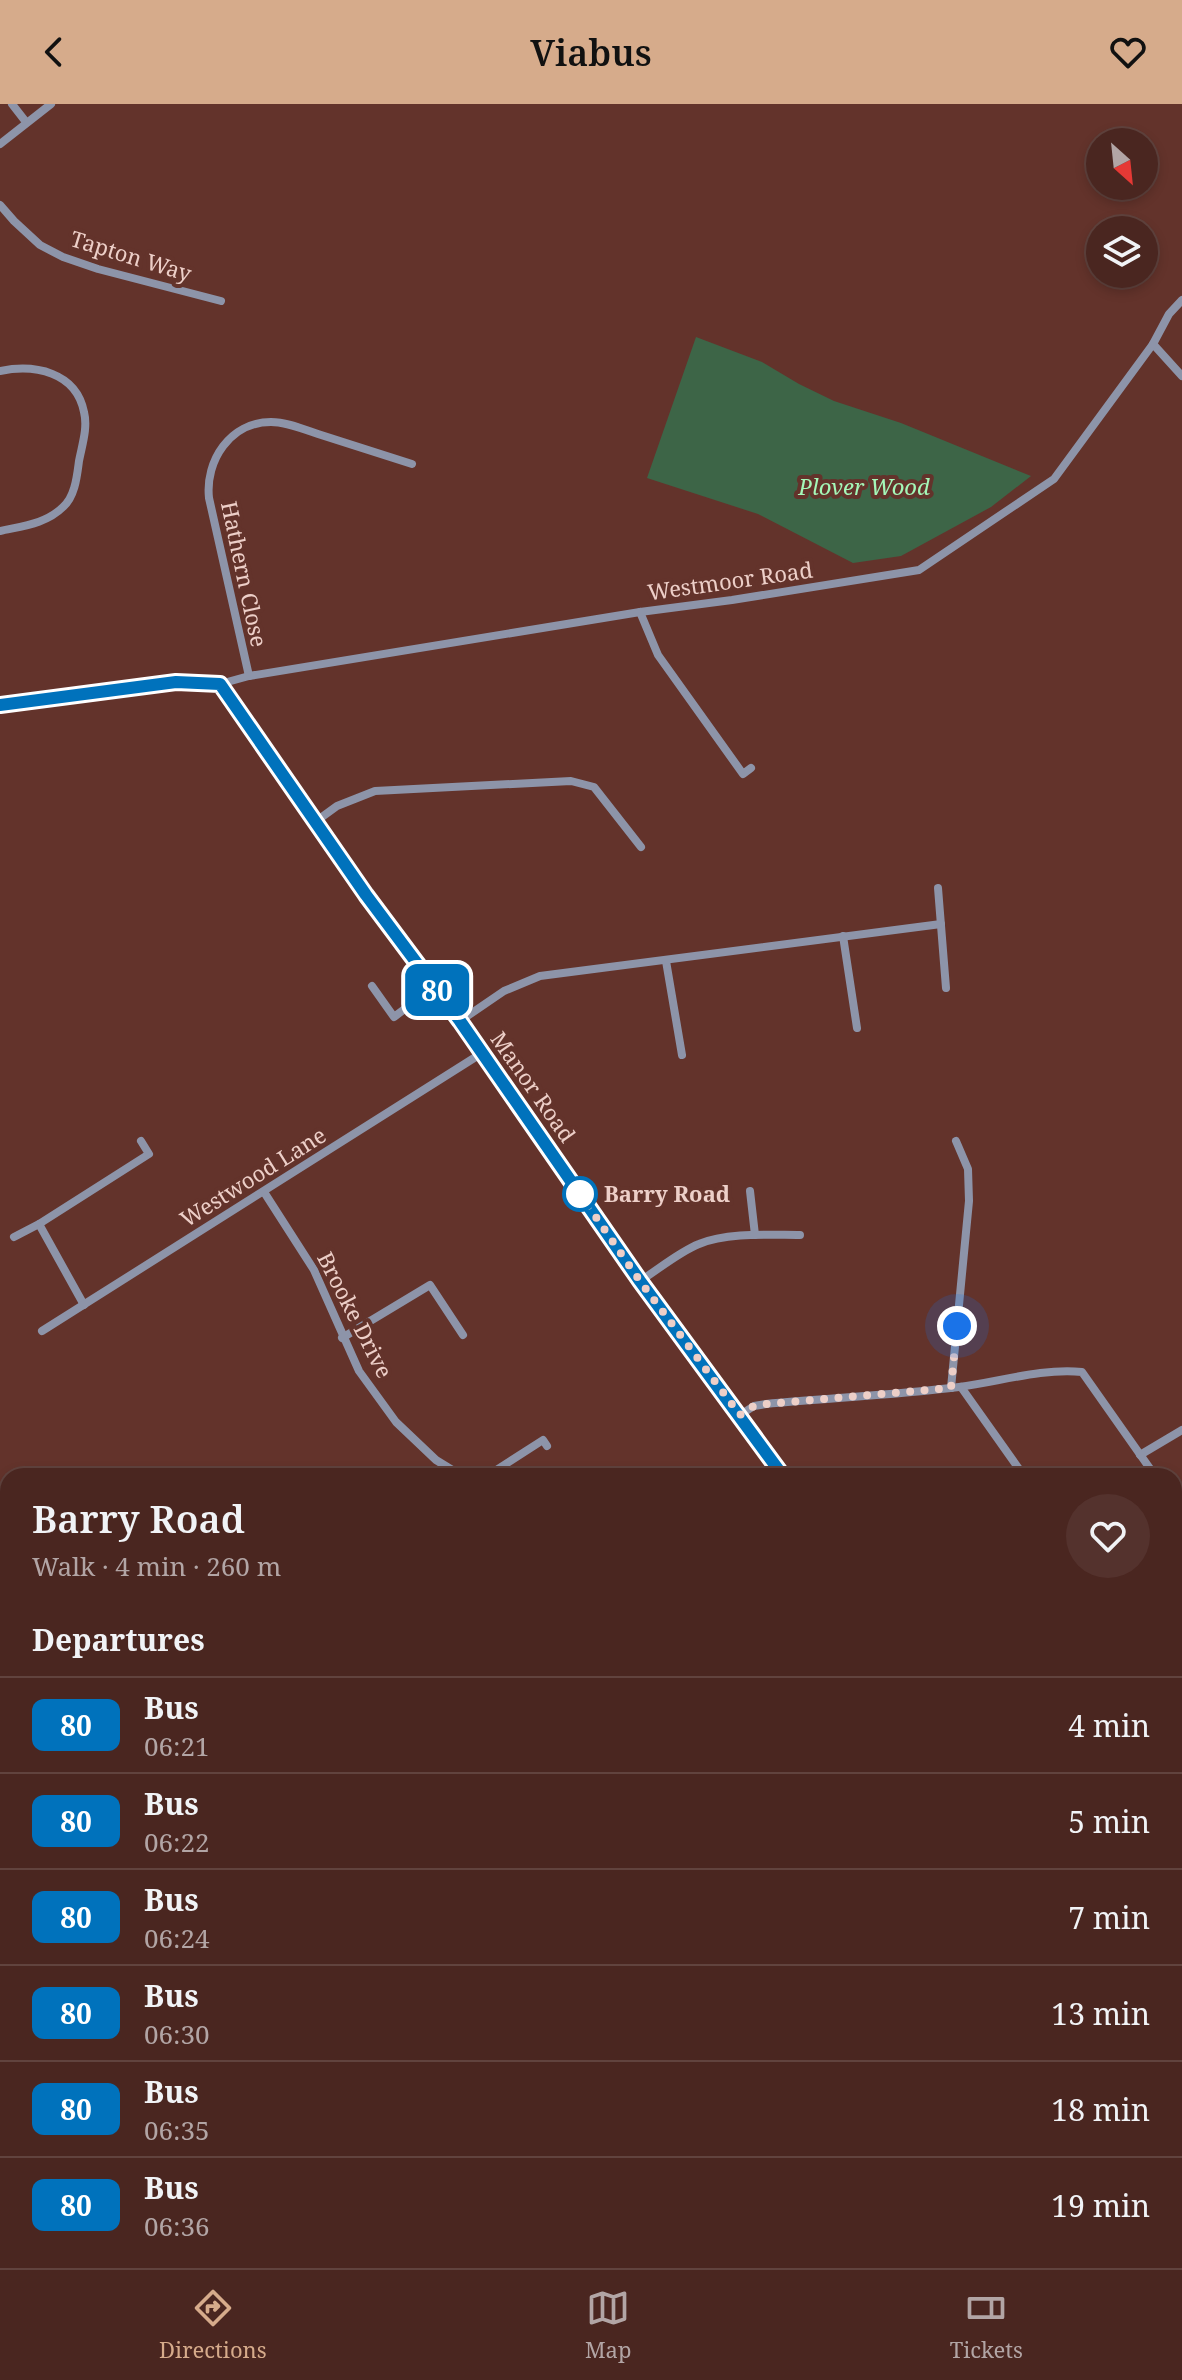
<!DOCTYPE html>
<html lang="en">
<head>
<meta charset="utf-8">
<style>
	body { margin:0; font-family:"Noto Serif",serif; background:#54322d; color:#f1f3f6; height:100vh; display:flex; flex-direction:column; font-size:30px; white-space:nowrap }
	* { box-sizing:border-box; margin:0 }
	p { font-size:26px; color:#b2a5a5 }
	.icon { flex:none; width:44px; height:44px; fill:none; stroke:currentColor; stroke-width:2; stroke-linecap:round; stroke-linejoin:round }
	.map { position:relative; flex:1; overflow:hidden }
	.panel { position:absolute; left:0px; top:1364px; width:1182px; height:800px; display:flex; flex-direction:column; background:#4a2620; border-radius:24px 24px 0 0; box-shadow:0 4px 12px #0003,0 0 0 2px #61433e }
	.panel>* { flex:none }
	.badge { padding:0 16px; border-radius:12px; font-size:28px; line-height:52px }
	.needle { width:52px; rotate:153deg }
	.controls { position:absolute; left:1086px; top:24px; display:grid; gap:16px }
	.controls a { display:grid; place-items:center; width:72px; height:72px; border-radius:50%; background:#4a2620; box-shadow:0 4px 12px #0003,0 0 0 2px #61433e; font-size:40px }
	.you { position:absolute; width:40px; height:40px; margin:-20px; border:6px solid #fff; border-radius:50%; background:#1a73e8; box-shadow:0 0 0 12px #1a73e833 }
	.map>.badge { position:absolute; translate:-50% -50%; box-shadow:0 0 0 4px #fff }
	h2 { padding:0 32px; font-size:30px; line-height:72px }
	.round { display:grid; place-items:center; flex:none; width:84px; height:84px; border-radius:42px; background:#54322d }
	.head { display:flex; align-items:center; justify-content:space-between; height:136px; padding:0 32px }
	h1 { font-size:38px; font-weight:600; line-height:60px }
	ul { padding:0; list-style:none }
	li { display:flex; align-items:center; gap:24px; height:96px; padding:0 32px; border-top:2px solid #61433e }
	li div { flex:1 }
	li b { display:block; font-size:30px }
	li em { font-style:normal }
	li .badge { min-width:88px; font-weight:700; text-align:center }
	header { display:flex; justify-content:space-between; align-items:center; height:104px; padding:0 32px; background:#d6ab8b; color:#111; font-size:36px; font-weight:600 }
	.tabs { display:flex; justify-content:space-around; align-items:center; height:112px; border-top:2px solid #61433e; background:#4a2620; font-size:22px; color:#b2a5a5 }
	.tabs a { display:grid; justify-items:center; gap:4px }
	.tabs .on { color:#d6ab8b }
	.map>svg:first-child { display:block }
	.green { fill:#3d6547 }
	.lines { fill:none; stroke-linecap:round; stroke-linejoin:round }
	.minor { stroke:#8d94a9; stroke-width:8 }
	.tertiary { stroke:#8d94a9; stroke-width:14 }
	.line-casing { stroke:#fff; stroke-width:18 }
	.line { stroke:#0072bc; stroke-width:12 }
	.walk { stroke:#edcfc8; stroke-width:8; stroke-dasharray:0 14.4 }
	.stop-dot { fill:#fff; stroke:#0072bc; stroke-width:4 }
	.labels { text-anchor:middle; stroke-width:8; stroke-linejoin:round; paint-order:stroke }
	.street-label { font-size:22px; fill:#edcfc8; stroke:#63332b }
	.park-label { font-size:22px; font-style:italic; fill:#a4f7b8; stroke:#63332b }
	.stop-label { font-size:22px; font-weight:bold; fill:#edcfc8; stroke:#63332b; text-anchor:start }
</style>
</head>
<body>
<header><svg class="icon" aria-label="back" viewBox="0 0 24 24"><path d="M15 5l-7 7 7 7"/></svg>Viabus<svg class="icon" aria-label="heart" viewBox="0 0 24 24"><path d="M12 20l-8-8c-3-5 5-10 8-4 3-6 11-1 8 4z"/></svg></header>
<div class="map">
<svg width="1182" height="2164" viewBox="0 0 1182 2164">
	<rect width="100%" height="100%" fill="#63332b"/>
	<g class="green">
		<polygon points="696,233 762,258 799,280 834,297 901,319 1031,372 991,403 901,452 853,459 758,410 647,374"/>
		<polygon points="1182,1527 1182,1835 1174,1841 1174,1532"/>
	</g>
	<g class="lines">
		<g class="minor">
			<polyline points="12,0 26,18"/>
			<polyline points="0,40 51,0"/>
			<polyline points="0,101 14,117 40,141 63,153 98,165 221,197"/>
			<polyline points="1153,240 1182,272"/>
			<path d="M 0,267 C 35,260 76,268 84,308 C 88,324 82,341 79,357 C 77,372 75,393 63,403 C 46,420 22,422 0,427"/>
			<polyline points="640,508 658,551 743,670 751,664"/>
			<path d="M 249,572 L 209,394 C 205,357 230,318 271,318 C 287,318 303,325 318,330 C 350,340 381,350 412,360"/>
			<polyline points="220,580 249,572 640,508 732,496 919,466 1054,375 1153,240 1169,210 1182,196"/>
			<polyline points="315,718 337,702 375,687 571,677 594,683 641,743"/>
			<polyline points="938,784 946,884"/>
			<polyline points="843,832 857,924"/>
			<polyline points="666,857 682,951"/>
			<polyline points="372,882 394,913 434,883"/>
			<polyline points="460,917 504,887 540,872 941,820"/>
			<polyline points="750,1087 755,1131"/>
			<polyline points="264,1088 314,1166 359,1267 396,1318 436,1356 462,1372"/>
			<polyline points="14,1133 39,1120"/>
			<path d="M 640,1177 C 659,1165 679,1148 699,1140 C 727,1128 770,1131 800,1131"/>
			<polyline points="84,1201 39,1120 149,1050 141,1037"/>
			<polyline points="42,1227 482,949"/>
			<polyline points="342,1234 430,1181 463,1231"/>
			<polyline points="961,1283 1024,1372"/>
			<polyline points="951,1284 969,1097 968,1065 956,1037"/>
			<path d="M 740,1311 L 754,1302 L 766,1300 C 830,1294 895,1291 959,1283 C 999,1278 1041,1264 1082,1268 L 1151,1366"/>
			<polyline points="1140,1351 1182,1326"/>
			<polyline points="487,1372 543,1336 547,1342"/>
		</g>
		<g class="tertiary">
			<polyline points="0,601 176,578 220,580 366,791 460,917 640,1177 783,1372"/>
			<polyline points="1174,1926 1182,1937"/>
		</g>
	</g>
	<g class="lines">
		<g class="line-casing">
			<polyline id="line" points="0,601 176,578 220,580 366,791 460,917 640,1177 783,1372"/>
		</g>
		<use href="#line" class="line"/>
		<polyline class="walk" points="580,1090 640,1177 740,1311 754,1302 766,1300 951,1284 957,1222"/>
	</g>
	<circle class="stop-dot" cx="580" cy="1090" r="16"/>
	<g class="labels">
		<g class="street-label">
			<text transform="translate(131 152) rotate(17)" y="8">Tapton Way</text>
			<text transform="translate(244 470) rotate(78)" y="8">Hathern Close</text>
			<text transform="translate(730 477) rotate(-8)" y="8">Westmoor Road</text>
			<text transform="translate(533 983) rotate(55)" y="8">Manor Road</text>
			<text transform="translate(253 1073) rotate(-32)" y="8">Westwood Lane</text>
			<text transform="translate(355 1211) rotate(63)" y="8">Brooke Drive</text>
		</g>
		<g class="park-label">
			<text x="864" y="391">Plover Wood</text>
		</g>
		<g class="stop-label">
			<text x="604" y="1098">Barry Road</text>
		</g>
	</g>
</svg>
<div class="controls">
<a><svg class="needle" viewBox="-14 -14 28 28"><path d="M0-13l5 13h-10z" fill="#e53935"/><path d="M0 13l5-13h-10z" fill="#b2a5a5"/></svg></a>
<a><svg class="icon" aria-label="layers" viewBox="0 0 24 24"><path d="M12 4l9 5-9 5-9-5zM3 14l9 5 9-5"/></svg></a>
</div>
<div class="you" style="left:957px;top:1222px"></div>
<b class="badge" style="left:437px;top:886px;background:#0072bc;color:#fff">80</b>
<section class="panel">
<div class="head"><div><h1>Barry Road</h1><p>Walk · 4 min · 260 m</p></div><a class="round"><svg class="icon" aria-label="heart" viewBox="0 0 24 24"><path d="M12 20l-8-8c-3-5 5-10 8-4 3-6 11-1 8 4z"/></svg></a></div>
<h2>Departures</h2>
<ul>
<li><span class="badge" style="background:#0072bc;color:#fff">80</span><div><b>Bus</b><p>06:21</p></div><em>4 min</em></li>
<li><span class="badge" style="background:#0072bc;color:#fff">80</span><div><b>Bus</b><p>06:22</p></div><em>5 min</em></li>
<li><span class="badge" style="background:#0072bc;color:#fff">80</span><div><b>Bus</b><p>06:24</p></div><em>7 min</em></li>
<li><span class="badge" style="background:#0072bc;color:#fff">80</span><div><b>Bus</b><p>06:30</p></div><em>13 min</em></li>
<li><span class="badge" style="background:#0072bc;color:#fff">80</span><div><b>Bus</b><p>06:35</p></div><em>18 min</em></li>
<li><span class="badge" style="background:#0072bc;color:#fff">80</span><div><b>Bus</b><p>06:36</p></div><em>19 min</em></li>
</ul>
</section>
</div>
<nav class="tabs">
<a class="on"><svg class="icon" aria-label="directions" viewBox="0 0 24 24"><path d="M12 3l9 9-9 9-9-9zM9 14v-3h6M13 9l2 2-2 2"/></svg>Directions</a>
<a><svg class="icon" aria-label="map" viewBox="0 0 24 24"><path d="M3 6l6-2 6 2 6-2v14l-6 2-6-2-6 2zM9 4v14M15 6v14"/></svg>Map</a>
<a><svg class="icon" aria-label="tickets" viewBox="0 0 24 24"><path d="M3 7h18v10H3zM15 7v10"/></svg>Tickets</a>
</nav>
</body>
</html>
